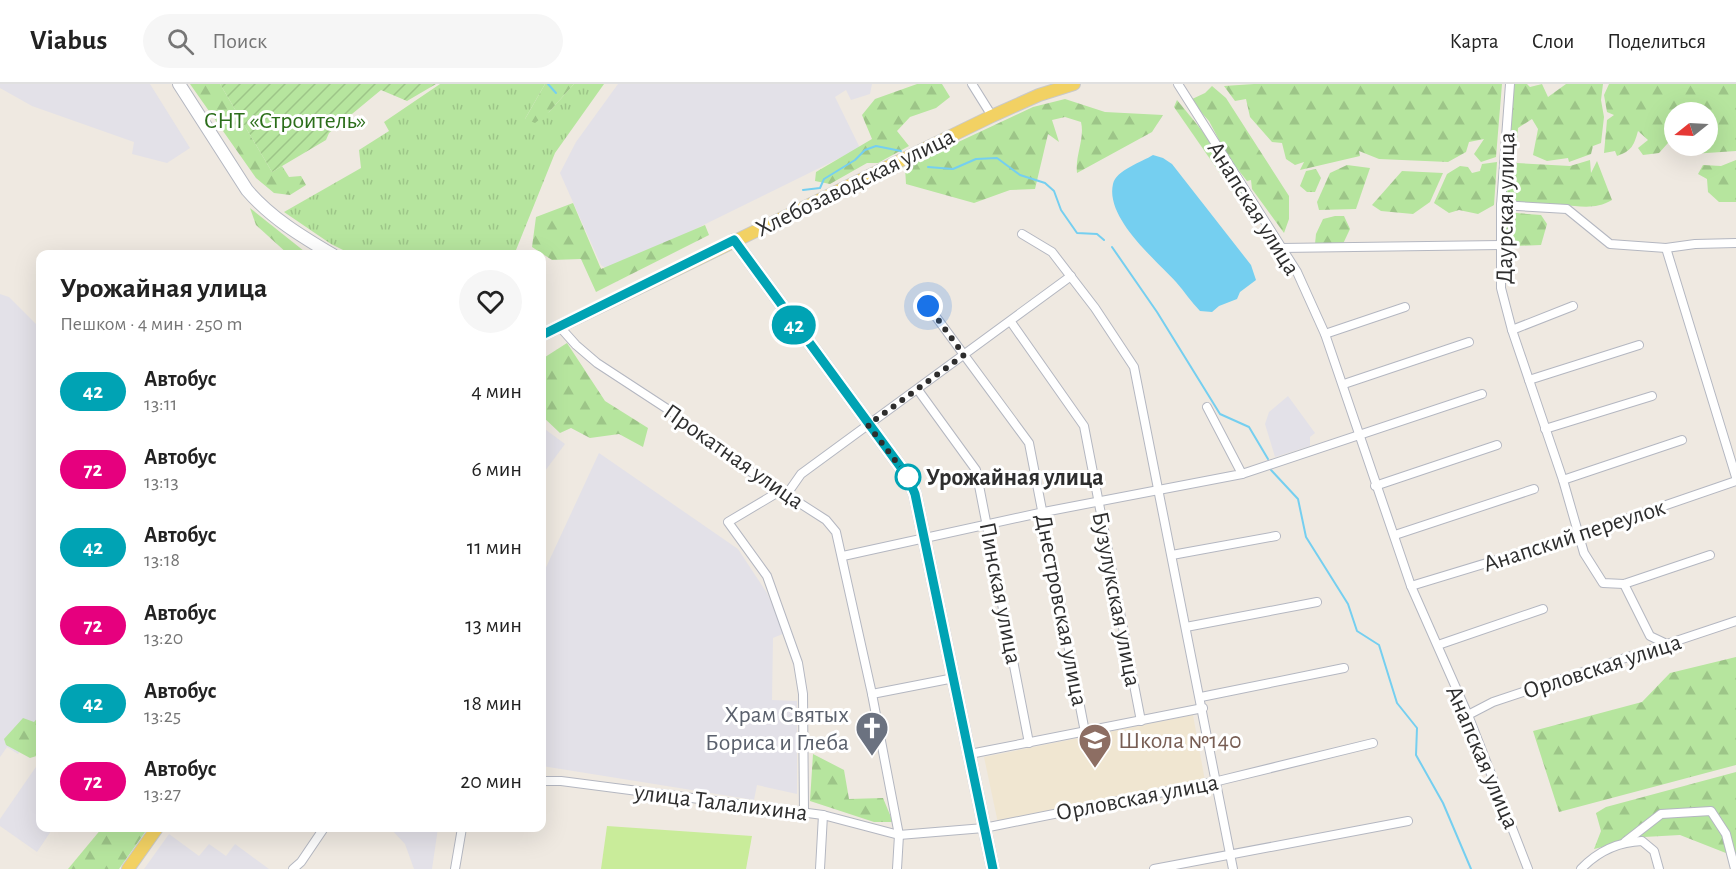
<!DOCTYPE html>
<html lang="ru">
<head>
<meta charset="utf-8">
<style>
	body { margin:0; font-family:"Alegreya Sans",sans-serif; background:#f6f6f6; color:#222; height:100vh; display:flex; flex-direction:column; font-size:22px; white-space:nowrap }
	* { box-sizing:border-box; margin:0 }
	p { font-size:20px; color:#767676 }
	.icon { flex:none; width:33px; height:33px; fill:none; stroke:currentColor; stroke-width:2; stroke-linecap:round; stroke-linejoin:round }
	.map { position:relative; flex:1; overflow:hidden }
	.side { position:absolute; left:36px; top:166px; width:510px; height:582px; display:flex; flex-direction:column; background:#fff; border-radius:12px; box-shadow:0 6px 24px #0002 }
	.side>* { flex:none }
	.badge { padding:0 12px; border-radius:20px; font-size:21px; line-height:39px }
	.needle { width:39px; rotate:252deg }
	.tools { position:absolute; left:1664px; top:18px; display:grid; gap:12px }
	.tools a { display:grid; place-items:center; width:54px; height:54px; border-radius:50%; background:#fff; box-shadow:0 6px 24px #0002; font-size:30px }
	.you { position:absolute; width:30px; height:30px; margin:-15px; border:4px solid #fff; border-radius:50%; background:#1a73e8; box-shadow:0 0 0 9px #1a73e833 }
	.map>.badge { position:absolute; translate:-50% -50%; box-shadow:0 0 0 3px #fff }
	.round { display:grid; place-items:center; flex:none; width:63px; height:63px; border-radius:32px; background:#f6f6f6 }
	.overview { display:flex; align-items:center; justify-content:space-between; height:102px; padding:0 24px }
	h1 { font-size:28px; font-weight:700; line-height:45px }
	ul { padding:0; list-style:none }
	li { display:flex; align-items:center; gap:18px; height:78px; padding:0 24px }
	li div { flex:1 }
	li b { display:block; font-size:22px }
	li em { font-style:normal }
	li .badge { min-width:66px; font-weight:700; text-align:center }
	header { display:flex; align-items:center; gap:36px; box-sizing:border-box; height:84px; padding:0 30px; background:#fff; border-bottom:2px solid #e0e0e0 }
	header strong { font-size:28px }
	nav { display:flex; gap:33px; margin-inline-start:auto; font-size:21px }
	.search { width:420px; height:54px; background:#f6f6f6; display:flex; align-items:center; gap:15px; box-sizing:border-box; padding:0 21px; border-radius:33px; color:#767676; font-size:22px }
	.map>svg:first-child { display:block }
	.industrial { fill:#e3e1e8 }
	.education { fill:#f0e6d1 }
	.grass { fill:url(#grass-tufts) }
	.forest { fill:url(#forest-firs); fill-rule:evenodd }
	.garden { fill:url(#garden-furrows) }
	.pitch { fill:#c9ec9a }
	.water { fill:#75cff0 }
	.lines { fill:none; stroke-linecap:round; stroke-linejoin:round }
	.stream { stroke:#75cff0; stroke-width:2 }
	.street-casing { stroke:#b4b7c1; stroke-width:10 }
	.secondary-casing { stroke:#b4b7c1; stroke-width:14 }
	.primary-casing { stroke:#c9c9c9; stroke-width:14 }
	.street { stroke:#fff; stroke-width:8 }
	.secondary { stroke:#fff; stroke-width:12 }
	.primary { stroke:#f2d163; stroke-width:12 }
	.line-casing { stroke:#fff; stroke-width:14 }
	.line { stroke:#00a3b4; stroke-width:9 }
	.walk { stroke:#2e2e2e; stroke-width:6; stroke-dasharray:0 10.8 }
	.stop-dot { fill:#fff; stroke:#00a3b4; stroke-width:3 }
	.labels { text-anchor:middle; stroke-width:6; stroke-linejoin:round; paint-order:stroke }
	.park-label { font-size:24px; fill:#2c6e1b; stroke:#fff }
	.street-label { font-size:24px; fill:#2e2e2e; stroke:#fff }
	.stop-label { font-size:24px; font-weight:bold; fill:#2e2e2e; stroke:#fff; text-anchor:start }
	.worship-label { font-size:24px; fill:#5b616d; stroke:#fff; text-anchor:end }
	.education-label { font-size:24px; fill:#785e54; stroke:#fff; text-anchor:start }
</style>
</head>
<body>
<header>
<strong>Viabus</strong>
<div class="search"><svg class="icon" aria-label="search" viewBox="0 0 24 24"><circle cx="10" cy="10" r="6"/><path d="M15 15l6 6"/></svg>Поиск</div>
<nav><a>Карта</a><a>Слои</a><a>Поделиться</a></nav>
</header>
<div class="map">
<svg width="1736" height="785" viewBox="0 0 1736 785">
	<defs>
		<pattern id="grass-tufts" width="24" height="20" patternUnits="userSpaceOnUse" patternTransform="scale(1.5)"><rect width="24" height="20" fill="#b6e59e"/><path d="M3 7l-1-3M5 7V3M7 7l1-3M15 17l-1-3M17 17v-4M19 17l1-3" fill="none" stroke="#9dc588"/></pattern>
		<pattern id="forest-firs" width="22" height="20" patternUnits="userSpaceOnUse" patternTransform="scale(1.5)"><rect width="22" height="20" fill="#b6e59e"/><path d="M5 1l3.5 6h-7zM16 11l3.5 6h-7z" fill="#9dc588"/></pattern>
		<pattern id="garden-furrows" width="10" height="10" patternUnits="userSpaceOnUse" patternTransform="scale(1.5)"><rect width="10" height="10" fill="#b6e59e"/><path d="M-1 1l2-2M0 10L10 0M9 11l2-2" fill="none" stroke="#9dc588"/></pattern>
	</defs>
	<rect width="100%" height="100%" fill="#efe9e1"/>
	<g class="industrial">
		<polygon points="0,0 150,0 190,64 167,79 132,70 134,58 32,22 0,4"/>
		<polygon points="618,0 872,0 870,10 851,16 846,6 835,13 860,64 610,187 601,181 560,89 576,58"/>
		<polygon points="0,210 9,213 40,244 40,642 38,640 18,670 7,663 0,673"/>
		<polygon points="1288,312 1315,349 1310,353 1310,362 1275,373 1265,340 1269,328"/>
		<polygon points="542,343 565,360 542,391"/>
		<polygon points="599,369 738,465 767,509 785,549 773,554 772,616 797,617 797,710 757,701 754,716 542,682 542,492"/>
		<polygon points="40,677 40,744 53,744 37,768 0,742 0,735"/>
		<polygon points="390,744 438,744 432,785 414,785 405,760"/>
		<polygon points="169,750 199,772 209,760 226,772 235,760 269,785 144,785"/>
	</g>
	<polygon class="education" points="1193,631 1205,697 998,739 984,673"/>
	<polygon class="grass" points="440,0 545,0 525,35 549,28 574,0 604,0 555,69 514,171 353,171 331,160 284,128 361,84 359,66 389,47 384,38"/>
	<g class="forest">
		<polygon points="190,0 220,0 272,88 282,82 289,93 301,92 306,101 290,111 274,109 256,94"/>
		<polygon points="545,0 574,0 549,28 535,39 525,35"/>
		<polygon points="917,0 942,0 950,13 936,24 910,33 897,47 909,62 878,79 867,79 830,100 815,97 816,88 872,55 862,31 875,15"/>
		<polygon points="1254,0 1502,0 1496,73 1481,78 1474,70 1484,55 1469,58 1466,68 1448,78 1379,75 1359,67 1360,72 1300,86 1304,78 1295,81 1286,75 1282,59 1272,58 1250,33 1246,15 1235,17 1224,2"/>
		<polygon points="1512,0 1527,0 1530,3 1542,0 1548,13 1566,0 1603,0 1601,16 1604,33 1601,59 1593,62 1591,70 1569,78 1568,74 1547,77 1533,71 1538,45 1532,35 1518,44 1516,73 1507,79"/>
		<path d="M 1609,0 L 1736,0 L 1736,67 L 1692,70 L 1668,59 L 1659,69 L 1643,71 L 1638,64 L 1648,56 L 1638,47 C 1634,61 1632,67 1617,72 L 1615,67 L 1604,69 L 1607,36 L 1614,31 L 1607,28 L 1604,11 ZM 1674,28 L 1707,28 L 1707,62 L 1674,62 Z"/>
		<polygon points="1212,2 1226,14 1289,112 1289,135 1284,149 1252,105 1251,96 1247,97 1228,73 1209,37 1190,16 1205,9"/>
		<path d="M 1065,15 L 1105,28 L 1163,31 L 1152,48 L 1077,89 C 1075,71 1085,55 1081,38 L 1065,33 L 1052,36 L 1059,58 L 1048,50 L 1035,105 L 1010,106 L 974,119 L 906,100 L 905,83 L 1033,23 Z"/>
		<polygon points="1177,16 1204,49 1230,91 1226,98 1174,23"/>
		<path d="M 1590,76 L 1591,89 L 1597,77 L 1612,116 C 1595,126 1580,122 1562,121 C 1543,119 1524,122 1505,122 L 1507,89 L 1517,79 L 1570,82 Z"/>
		<polygon points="1736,76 1736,118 1719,118 1708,108 1707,95 1698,90 1703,81 1721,82"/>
		<polygon points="1497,78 1494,121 1478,130 1459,126 1449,129 1434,119 1447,90 1460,82 1468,83 1472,89 1480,87 1482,80"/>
		<polygon points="1347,81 1370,84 1356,125 1319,126 1317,118 1330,89"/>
		<polygon points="1316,85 1321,94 1315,108 1307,108 1300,102 1306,87"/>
		<polygon points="1402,87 1443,89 1430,118 1413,130 1381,127 1372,121"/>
		<polygon points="1232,94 1254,126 1250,133 1228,101"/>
		<polygon points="573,119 601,185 705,141 709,151 596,208 581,175 552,176 532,163 536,133"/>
		<polygon points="250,124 309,171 289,171 256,141"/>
		<polygon points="1503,128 1541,131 1547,140 1541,161 1516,162 1503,151"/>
		<polygon points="1335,132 1344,132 1350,145 1342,162 1315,160 1316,150 1323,135"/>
		<polygon points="567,259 605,317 648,344 643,363 619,350 590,354 571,344 560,349 542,332 542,275"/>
		<polygon points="1736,573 1736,681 1559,728 1533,647 1642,618 1670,589"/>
		<polygon points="40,631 40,671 30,674 6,661 4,655 23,634 34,638"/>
		<polygon points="813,670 844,686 849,715 883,714 893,738 874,738 810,717"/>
		<polygon points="1736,688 1736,773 1680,751 1644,753 1594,765 1601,747 1596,729 1606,723"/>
		<polygon points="102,744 148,744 119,785 68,785"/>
	</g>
	<polygon class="garden" points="220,0 436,0 407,17 381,6 329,49 326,56 272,88"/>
	<polygon class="pitch" points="607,742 752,752 746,785 601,785"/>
	<path class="water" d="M 1153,71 L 1163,74 L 1172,80 L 1251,181 L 1256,196 L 1240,208 L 1237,215 L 1219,222 L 1212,228 L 1200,227 C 1191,218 1185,208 1176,198 C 1156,176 1105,134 1113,100 C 1116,86 1142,78 1153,71 Z"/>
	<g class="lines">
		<g class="stream">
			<polyline points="548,0 556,9"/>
			<polyline points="928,83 953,85 976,75 997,74 1020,91 1045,99 1054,107 1061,126 1077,149 1097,150 1104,156"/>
			<polyline points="803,106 820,104 824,95 855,76 865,66 876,62 901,67"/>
			<polyline points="1112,163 1157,228 1220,330 1249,343 1268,375"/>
			<polyline points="1271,386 1298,415 1306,453 1348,520 1357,547 1379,561 1397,619 1417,644 1416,671 1443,719 1471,785"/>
		</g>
		<g class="street-casing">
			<g id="street">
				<polyline points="972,0 992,32"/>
				<polyline points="1178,0 1297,188 1325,250 1411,502 1468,631 1528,785"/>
				<polyline points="1510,0 1501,121 1501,204 1512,246 1563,396 1584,469 1603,499 1624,500 1710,471"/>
				<polyline points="1501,121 1567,125 1610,160 1666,164 1695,160 1736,159"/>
				<polyline points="1022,150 1052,168 1095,224 1134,283 1233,785"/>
				<polyline points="1281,164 1501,161"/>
				<polyline points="1666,164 1736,393"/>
				<polyline points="928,222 1029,359 1085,648"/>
				<polyline points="1011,238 1084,342 1141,637"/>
				<polyline points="559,242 576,261 597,279 675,330 706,359 826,436 836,448 872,610 899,751 897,785"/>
				<polyline points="1512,246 1573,222"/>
				<polyline points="1325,250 1405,223"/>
				<polyline points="1529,296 1639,261"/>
				<polyline points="1344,300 1469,258"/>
				<polyline points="918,306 976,386 1029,659"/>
				<polyline points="1545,345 1652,312"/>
				<polyline points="1242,390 1482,310"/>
				<polyline points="1563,396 1682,356"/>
				<polyline points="1375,402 1497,361"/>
				<polyline points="780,407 728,438 767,492 798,579 803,610 804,729"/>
				<polyline points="787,410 801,390 1071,192"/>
				<polyline points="1395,451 1534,405"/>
				<polyline points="1172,471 1276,452"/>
				<polyline points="843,472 1044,428 1242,390 1207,323"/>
				<polyline points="1624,500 1650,552 1669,561"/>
				<polyline points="1411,502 1579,451 1736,397"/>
				<polyline points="1186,543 1317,518"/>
				<polyline points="1438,561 1543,525"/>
				<polyline points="872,610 954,594"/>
				<polyline points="1201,613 1344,584"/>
				<polyline points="1468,631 1493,618 1736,537"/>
				<polyline points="970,670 1203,624"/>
				<polyline points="542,697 561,697 823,731 899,751 984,744 1218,697 1373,659"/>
				<polyline points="1625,758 1661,730 1711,727 1726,750 1735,785"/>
				<polyline points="293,785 301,778 324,744"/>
				<polyline points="455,785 462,744"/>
				<polyline points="820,785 823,731"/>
				<polyline points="1154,785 1408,737"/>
				<path d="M 1581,785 C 1598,767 1618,758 1642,757 L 1654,767 L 1659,785"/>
			</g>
		</g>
		<g class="secondary-casing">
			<g id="secondary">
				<path d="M 179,0 L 247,106 C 271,134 301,152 333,171"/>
				<polyline points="734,156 908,393 915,410 993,785"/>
			</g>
		</g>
		<g class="primary-casing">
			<g id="primary">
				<polyline points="542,251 992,32 1039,11 1074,0"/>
				<polyline points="128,785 157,744"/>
			</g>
		</g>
		<use href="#street" class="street"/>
		<use href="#secondary" class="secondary"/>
		<use href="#primary" class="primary"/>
	</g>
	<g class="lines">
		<g class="line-casing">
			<polyline id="line" points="542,251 734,156 908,393 915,410 993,785"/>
		</g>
		<use href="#line" class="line"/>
		<polyline class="walk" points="908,393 868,341 964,271 928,222"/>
	</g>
	<defs>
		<g id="church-pin" transform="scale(1.725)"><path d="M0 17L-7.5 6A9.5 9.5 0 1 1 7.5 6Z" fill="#6b7280" stroke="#fff"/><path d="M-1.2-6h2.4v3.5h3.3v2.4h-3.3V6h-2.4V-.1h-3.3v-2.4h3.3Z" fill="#fff"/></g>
		<g id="school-pin" transform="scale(1.725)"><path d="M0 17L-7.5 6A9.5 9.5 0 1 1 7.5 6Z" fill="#8d6e63" stroke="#fff"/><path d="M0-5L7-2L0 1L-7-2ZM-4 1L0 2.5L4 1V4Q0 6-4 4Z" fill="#fff"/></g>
	</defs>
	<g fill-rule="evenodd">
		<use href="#church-pin" x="872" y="644"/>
		<use href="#school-pin" x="1095" y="656"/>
	</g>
	<circle class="stop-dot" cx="908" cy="393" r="12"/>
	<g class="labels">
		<g class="park-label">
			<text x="285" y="44">СНТ «Строитель»</text>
		</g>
		<g class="street-label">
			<text transform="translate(855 98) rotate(-26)" y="8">Хлебозаводская улица</text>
			<text transform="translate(1254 124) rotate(58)" y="8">Анапская улица</text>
			<text transform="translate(1505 124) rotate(-89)" y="8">Даурская улица</text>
			<text transform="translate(734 372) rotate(35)" y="8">Прокатная улица</text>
			<text transform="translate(1574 451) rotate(-18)" y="8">Анапский переулок</text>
			<text transform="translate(1001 509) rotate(79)" y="8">Пинская улица</text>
			<text transform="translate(1117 515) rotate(79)" y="8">Бузулукская улица</text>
			<text transform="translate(1062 526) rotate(79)" y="8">Днестровская улица</text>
			<text transform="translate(1602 582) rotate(-18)" y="8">Орловская улица</text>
			<text transform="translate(1483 673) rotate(67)" y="8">Анапская улица</text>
			<text transform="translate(1137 713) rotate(-11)" y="8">Орловская улица</text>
			<text transform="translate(721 718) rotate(7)" y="8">улица Талалихина</text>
		</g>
		<g class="stop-label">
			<text x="926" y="401">Урожайная улица</text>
		</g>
		<g class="worship-label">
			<text x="849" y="638">Храм Святых<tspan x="849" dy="28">Бориса и Глеба</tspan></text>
		</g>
		<g class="education-label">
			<text x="1118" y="664">Школа №140</text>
		</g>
	</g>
</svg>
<div class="tools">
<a><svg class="needle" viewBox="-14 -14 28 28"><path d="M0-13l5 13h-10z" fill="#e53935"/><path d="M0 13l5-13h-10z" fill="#767676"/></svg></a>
</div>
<div class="you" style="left:928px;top:222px"></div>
<b class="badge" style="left:794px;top:241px;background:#00a3b4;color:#fff">42</b>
<section class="side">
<div class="overview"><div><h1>Урожайная улица</h1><p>Пешком · 4 мин · 250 m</p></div><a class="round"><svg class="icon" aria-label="heart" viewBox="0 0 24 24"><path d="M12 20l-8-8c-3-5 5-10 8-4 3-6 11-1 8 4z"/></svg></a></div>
<ul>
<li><span class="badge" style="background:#00a3b4;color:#fff">42</span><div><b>Автобус</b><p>13:11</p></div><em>4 мин</em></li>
<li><span class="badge" style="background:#e6007e;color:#fff">72</span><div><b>Автобус</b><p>13:13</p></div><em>6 мин</em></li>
<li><span class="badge" style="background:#00a3b4;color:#fff">42</span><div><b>Автобус</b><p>13:18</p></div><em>11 мин</em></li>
<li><span class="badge" style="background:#e6007e;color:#fff">72</span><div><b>Автобус</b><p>13:20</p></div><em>13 мин</em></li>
<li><span class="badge" style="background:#00a3b4;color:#fff">42</span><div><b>Автобус</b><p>13:25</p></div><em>18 мин</em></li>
<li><span class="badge" style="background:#e6007e;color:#fff">72</span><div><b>Автобус</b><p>13:27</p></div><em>20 мин</em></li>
</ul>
</section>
</div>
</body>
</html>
